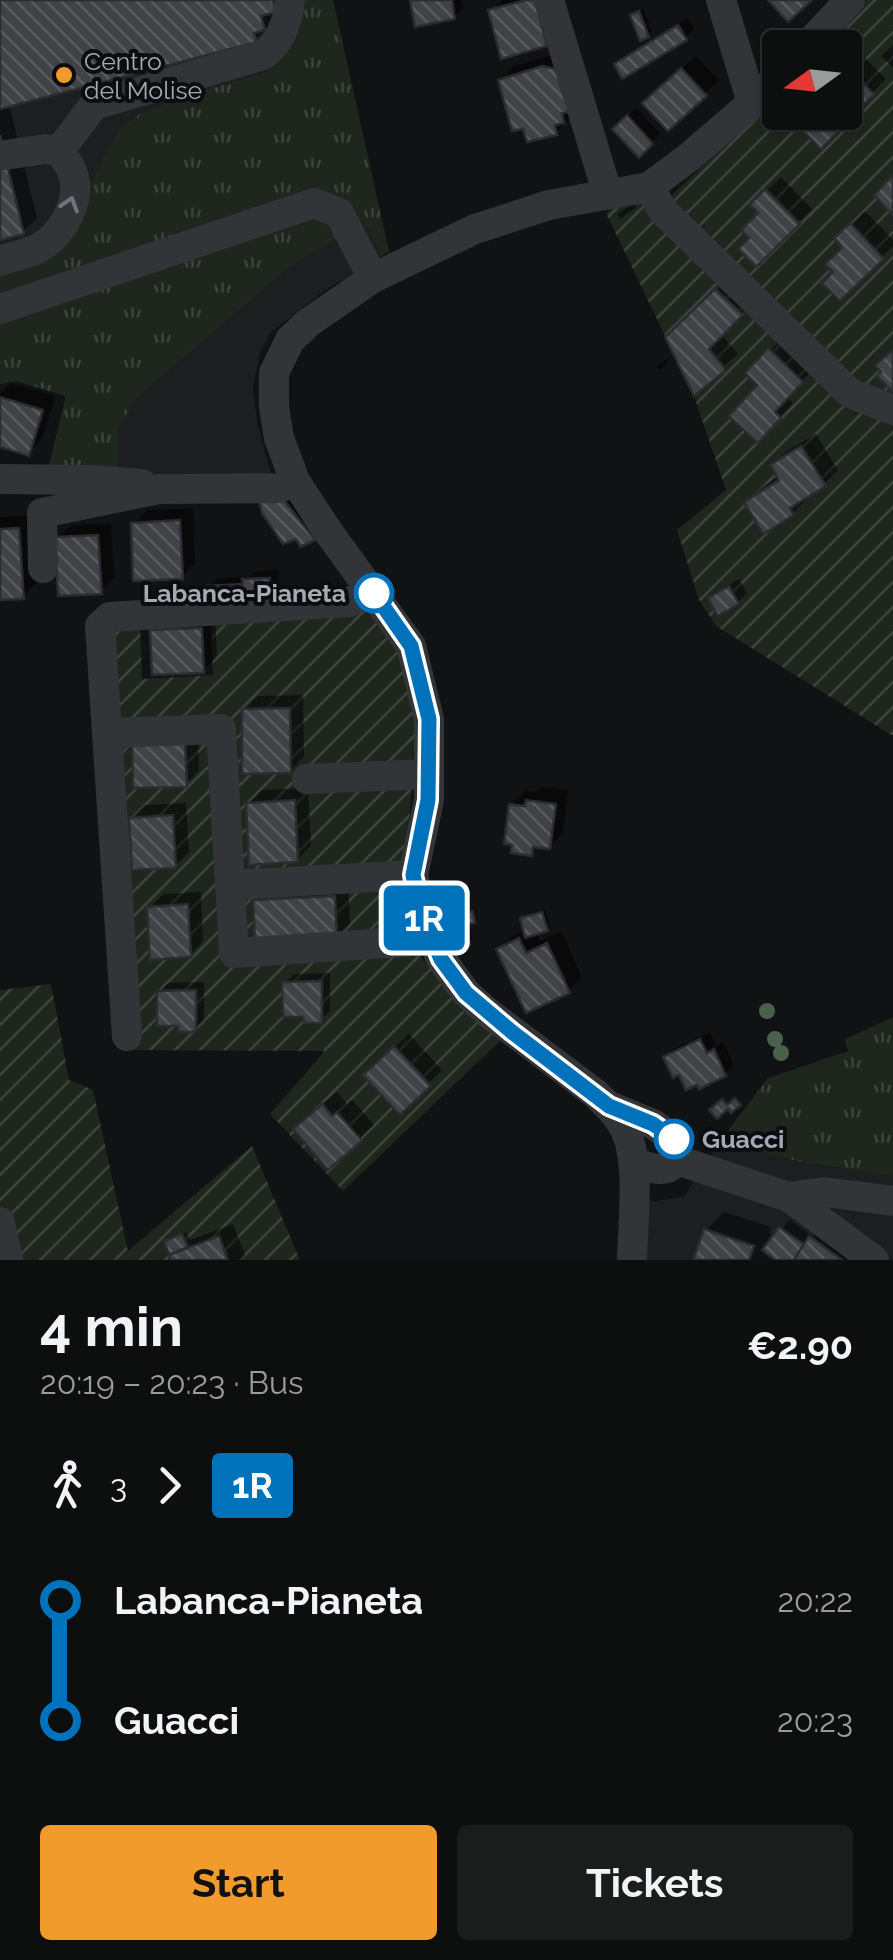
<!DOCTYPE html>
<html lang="en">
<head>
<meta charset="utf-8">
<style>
	body { margin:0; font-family:Raleway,sans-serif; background:#1b1c1c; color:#f1f3f6; height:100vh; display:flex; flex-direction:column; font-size:38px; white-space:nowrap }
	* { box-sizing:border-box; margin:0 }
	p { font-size:32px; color:#9a9c9e }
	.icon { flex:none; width:55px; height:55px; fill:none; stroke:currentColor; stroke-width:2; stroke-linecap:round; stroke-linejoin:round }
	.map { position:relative; height:1260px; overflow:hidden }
	.side { display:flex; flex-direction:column; background:#0d0e0e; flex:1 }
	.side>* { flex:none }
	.badge { padding:0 20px; border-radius:8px; font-size:35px; line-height:65px }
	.needle { width:65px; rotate:255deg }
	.controls { position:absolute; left:762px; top:30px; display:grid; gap:20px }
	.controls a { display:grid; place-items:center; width:100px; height:100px; border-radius:10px; background:#0d0e0e; box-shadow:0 2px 8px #0004,0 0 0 2px #2d2e2e; font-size:50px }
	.map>.badge { position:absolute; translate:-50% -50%; box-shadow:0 0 0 5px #fff }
	.legs { display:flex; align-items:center; gap:15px; height:110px; padding:0 40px; font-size:32px }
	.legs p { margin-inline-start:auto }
	.overview { display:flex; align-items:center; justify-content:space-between; height:170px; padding:0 40px }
	h1 { font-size:55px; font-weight:700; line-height:75px }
	.primary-button { display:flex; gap:20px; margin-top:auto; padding:20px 40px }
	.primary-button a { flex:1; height:115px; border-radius:10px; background:#f19b2c; color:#111; font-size:40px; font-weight:700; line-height:115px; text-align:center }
	.primary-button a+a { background:#1b1c1c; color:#f1f3f6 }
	ul { padding:0 40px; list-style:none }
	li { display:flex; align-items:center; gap:35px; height:120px; font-size:38px }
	li i { display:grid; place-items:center; width:15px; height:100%; margin:0 12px; background:currentColor }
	li i::after { content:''; width:25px; height:25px; margin:-12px; border:8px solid; border-radius:50%; background:#0d0e0e }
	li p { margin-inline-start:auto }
	li:first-child i { background:linear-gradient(#0000 50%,currentColor 0) }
	li:last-child i { background:linear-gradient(currentColor 50%,#0000 0) }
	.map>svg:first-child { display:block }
	.built { fill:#1d1e20 }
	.grass { fill:url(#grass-tufts) }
	.garden { fill:url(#garden-furrows) }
	.shadow { fill:#0007 }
	.building { fill:url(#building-back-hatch); stroke:#2b2c2f; stroke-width:2.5 }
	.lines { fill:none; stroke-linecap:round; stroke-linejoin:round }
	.minor { stroke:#323438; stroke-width:30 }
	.tree { fill:#4b604c }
	.oneway { stroke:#70757c }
	.line-1-casing { stroke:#fff; stroke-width:22 }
	.line-1 { stroke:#0072bc; stroke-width:15 }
	.poi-dot { fill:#f19b2c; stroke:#0c0d0e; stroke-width:4 }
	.stop-1-dot { fill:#fff; stroke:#0072bc; stroke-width:5 }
	.labels { text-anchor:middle; stroke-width:8; stroke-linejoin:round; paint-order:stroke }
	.poi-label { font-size:25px; fill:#a3aab4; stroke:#0c0d0e; text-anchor:start }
	.stop-label { font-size:25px; font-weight:bold; fill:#a3aab4; stroke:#0c0d0e; text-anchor:end }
</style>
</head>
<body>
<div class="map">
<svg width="893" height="1260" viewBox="0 0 893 1260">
	<defs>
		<pattern id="grass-tufts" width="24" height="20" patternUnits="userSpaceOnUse" patternTransform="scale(2.5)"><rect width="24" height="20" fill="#1e261e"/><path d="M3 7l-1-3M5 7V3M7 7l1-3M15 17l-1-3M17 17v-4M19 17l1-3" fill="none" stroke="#3c433c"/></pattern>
		<pattern id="garden-furrows" width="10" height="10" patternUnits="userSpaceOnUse" patternTransform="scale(2.5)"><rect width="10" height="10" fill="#1e261e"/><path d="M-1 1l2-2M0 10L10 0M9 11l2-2" fill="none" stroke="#3c433c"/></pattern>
		<pattern id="building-back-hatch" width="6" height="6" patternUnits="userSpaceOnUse" patternTransform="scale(2.5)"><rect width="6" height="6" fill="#404246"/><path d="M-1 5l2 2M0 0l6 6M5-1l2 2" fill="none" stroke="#585b5e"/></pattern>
	</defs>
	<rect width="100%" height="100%" fill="#111213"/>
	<g class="built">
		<polygon points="0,0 333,0 389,252 324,291 270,333 260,353 253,387 257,422 273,481 118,472 49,465 66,396 16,381 0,384"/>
		<polygon points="720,1141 801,1162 893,1176 893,1260 640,1260 640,1203 684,1197"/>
	</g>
	<g class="grass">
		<path d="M 301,0 L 333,0 L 389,252 L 381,255 L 367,225 L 332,241 L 290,266 L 136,398 L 117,431 L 118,472 L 49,465 L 66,396 L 16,381 L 0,384 L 0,271 L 81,207 L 105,154 L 119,130 L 140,114 L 171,101 L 269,71 C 295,51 295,30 301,0 Z"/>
		<polygon points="893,1017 893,1176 801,1162 720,1141 768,1078 848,1051 845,1039"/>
	</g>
	<g class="garden">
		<polygon points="867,0 893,0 893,736 716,626 699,600 677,530 726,490 694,396 606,213 629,198 671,196 780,93 780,112 845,112 845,48 822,47"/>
		<polygon points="373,607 398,651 415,718 412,785 404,887 416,950 459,1008 502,1039 343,1191 270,1114 325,1051 120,1050 90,630 140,625 142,679 213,675 211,622"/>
		<polygon points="51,984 69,1080 93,1090 128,1251 252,1146 300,1260 0,1260 0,990"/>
	</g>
	<g class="shadow">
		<polygon points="0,0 285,0 277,14 268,23 269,26 255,40 9,104 37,218 23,232 0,238"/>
		<polygon points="413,0 462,0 463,8 454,17"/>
		<polygon points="502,0 551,0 560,30 546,44 491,11"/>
		<polygon points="643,9 652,31 648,35 633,16"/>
		<polygon points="688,18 694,29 685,38 617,64 626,55"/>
		<polygon points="849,42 886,79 821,145 845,112 845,48 843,48"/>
		<polygon points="893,45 893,68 881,56"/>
		<polygon points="557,54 569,119 555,133 525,126 500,80 514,66"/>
		<polygon points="696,56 719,80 705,94 659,89"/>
		<polygon points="637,108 660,134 639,154 616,129"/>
		<polygon points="781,177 812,209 756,264 752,238 761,213 753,204"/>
		<polygon points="634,203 637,207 620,219 617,214"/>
		<polygon points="865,211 893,240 893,246 840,298 846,247 837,239"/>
		<polygon points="730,277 755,299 721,334 738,354 694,392 668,338"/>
		<polygon points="783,337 815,367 787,397 793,403 758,440 761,385 748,373"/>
		<polygon points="666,359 668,362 660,370 657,366"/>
		<polygon points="11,383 55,396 42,439 28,453 0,445 0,394"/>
		<polygon points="816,434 838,470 824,484 804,496 806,500 793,513 747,502 761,488 780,476 773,465 787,451"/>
		<polygon points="291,490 322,529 314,538 301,544 262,502"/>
		<polygon points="193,508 195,563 181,577 134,524 147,510"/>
		<polygon points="32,515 37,582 23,596 0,598 0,517"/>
		<polygon points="111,523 114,578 100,591 58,538 71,525"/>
		<polygon points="278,570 279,588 270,597 209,587 218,578 248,577 254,571"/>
		<polygon points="739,579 747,594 738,602 711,598 720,590"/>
		<polygon points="215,615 217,656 203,670 153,631 166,617"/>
		<polygon points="303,695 304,757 290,771 244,710 258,696"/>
		<polygon points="198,729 199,770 186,784 149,731"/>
		<polygon points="542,787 568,790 563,833 549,847 539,845 531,853 511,805 525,791 536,792"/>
		<polygon points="308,788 311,846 297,860 248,804 262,790"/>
		<polygon points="186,803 189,852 175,866 131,819 145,805"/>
		<polygon points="348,883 350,924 336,938 255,901 269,887"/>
		<polygon points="201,892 203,941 190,955 150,908 163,894"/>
		<polygon points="476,909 477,917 469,921 472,939 468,943 461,914 465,911"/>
		<polygon points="545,909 550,925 547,929 536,932 540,941 561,931 582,977 568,991 499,949 513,936 526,930 522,919 526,915"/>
		<polygon points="330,973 330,1011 321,1020 285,983 294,974"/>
		<polygon points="204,982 204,1020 195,1029 159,992 168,983"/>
		<polygon points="710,1032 716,1046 723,1042 734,1065 725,1074 680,1072 666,1057 675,1048"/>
		<polygon points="409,1034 442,1070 400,1111 380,1061"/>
		<polygon points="337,1092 347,1104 352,1100 374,1125 329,1166 310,1115"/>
		<polygon points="724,1212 771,1227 769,1233 775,1237 790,1220 812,1236 825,1224 874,1260 696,1260 706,1230"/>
		<polygon points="233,1224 245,1255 241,1260 174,1260 167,1241 171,1238 186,1232 190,1240"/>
	</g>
	<g class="building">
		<polygon points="0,0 273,0 276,12 261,16 265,30 254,33 257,42 0,109"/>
		<polygon points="410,0 452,0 455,19 415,27"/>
		<polygon points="526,0 535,0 547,46 501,59 488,10"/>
		<polygon points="768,0 812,0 788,22"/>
		<polygon points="639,11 649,37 640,41 630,15"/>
		<polygon points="678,25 687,40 622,79 614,64"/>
		<polygon points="845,65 874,94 821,149 784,112 845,112"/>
		<polygon points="542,66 560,70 571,112 562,113 564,123 555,125 557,135 527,142 523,129 512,131 498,80"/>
		<polygon points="681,68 707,96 668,131 642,103"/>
		<polygon points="627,115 653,144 639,158 612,129"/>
		<polygon points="0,135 24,234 0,240"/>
		<polygon points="893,175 893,215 874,195"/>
		<polygon points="765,189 800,224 756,267 738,249 749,238 741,230 758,213 750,204"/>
		<polygon points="850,223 884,259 840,301 822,283 833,272 825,264 842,248 834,238"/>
		<polygon points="715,289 743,315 709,349 726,370 694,396 665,337"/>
		<polygon points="768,348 803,382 775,412 781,418 758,443 729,416 757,385 745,373"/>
		<polygon points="893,350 893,392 877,376 881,372 875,365"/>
		<polygon points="0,397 43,410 29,456 0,447"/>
		<polygon points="801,446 826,486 790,508 794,515 763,534 744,502 779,480 770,465"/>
		<polygon points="282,498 287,504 315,540 300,547 296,539 283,544 262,513 259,501"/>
		<polygon points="180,520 183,579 133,581 131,523"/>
		<polygon points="19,528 24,599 0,600 0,529"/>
		<polygon points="98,535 102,594 58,596 55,537"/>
		<polygon points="270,578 271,599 207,601 206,586 243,584 242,579"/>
		<polygon points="729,586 739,604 718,616 708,598"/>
		<polygon points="202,628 204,673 152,675 150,630"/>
		<polygon points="290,708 291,773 242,774 242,709"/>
		<polygon points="185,742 187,787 133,788 132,743"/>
		<polygon points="295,800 298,862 249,865 246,803"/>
		<polygon points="526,800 556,804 550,849 533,847 532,856 511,853 512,845 504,844 509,804 525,806"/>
		<polygon points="173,815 176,868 132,870 129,818"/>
		<polygon points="335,896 337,941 255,945 253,900"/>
		<polygon points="188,904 191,957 150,960 147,907"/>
		<polygon points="473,911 475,923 466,924 470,945 464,946 458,914"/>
		<polygon points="542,912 548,931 525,938 520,918"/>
		<polygon points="519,938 526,953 547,943 570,993 526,1013 496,949"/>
		<polygon points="322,981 322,1023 304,1023 303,1017 283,1017 282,982"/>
		<polygon points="196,990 196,1032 178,1032 178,1026 157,1026 157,991"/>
		<polygon points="700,1039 707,1053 714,1049 726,1076 699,1089 697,1085 686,1090 679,1075 673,1078 663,1057"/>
		<polygon points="394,1046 431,1086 400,1115 363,1075"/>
		<polygon points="735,1098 741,1105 731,1113 728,1109 717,1119 709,1110 722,1099 727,1105"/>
		<polygon points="322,1104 332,1116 337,1112 362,1141 328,1170 293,1129"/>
		<polygon points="779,1227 805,1245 794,1260 775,1260 762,1250"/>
		<polygon points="704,1229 754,1246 749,1260 693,1260"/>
		<polygon points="182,1234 188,1247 169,1255 164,1241"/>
		<polygon points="219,1236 228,1260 171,1260 169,1255"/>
		<polygon points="809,1236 842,1260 794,1260"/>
	</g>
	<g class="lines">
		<g class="minor">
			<polyline points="549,0 608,195"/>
			<polyline points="721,0 752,103"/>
			<polyline points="805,48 850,0"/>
			<path d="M 59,151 L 94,105 L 263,55 C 281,42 288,21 290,0"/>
			<polyline points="649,187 663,211 850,393 893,410"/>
			<path d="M 0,261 C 12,257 27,254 39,248 C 63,235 83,198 72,172 C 70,164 63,157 59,151 L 45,149 L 5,155"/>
			<polyline points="0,309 314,203 339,213 373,278"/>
			<polyline points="0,479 91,480 142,484"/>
			<polyline points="43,568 42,513 159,489 280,488 295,481"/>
			<polyline points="107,733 221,729 234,953 433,940"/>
			<polyline points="307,779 429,774"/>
			<polyline points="230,885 413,875"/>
			<polyline points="127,1036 100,626 110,617 349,602 375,593"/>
			<path d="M 609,1106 L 653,1124 L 674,1139 L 677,1160 C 666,1176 649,1167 633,1162"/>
			<polyline points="677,1160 789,1197 874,1260"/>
			<polyline points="789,1197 824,1192 893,1201"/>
			<polyline points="0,1222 8,1260"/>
			<path d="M 632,1260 C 633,1226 640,1161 626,1132 C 620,1117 607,1105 596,1094 L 487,1012 L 466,993 L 441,959 L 421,911 L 413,875 L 429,800 L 429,719 L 411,646 L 327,530 L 295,481 L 279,438 L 274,407 L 274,373 L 290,340 L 308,323 L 373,278 L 475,229 L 549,205 L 649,187 L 688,158 L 752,103 L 780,74"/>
		</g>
	</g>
	<g class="tree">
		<circle cx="767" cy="1011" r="8"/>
		<circle cx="775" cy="1039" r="8"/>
		<circle cx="781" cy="1053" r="8"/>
	</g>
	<defs><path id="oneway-chevron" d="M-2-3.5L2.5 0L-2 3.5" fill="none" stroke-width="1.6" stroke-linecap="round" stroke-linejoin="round" transform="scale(2.5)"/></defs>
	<use class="oneway" href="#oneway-chevron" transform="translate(70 204) rotate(-73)"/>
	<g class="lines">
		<g class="line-1-casing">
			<polyline id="line-1" points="374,593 411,646 429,719 428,800 413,875 421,911 441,959 466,993 512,1032 609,1106 653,1124 674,1139"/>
		</g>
		<use href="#line-1" class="line-1"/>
	</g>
	<circle class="poi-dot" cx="64" cy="75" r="10"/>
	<g class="stop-1-dot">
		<circle cx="374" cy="593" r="18"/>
		<circle cx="674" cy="1139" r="18"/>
	</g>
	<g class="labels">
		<g class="poi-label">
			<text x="84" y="70">Centro<tspan x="84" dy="29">del Molise</tspan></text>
		</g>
		<g class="stop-label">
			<text x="346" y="602">Labanca-Pianeta</text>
			<text x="702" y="1148" text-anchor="start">Guacci</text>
		</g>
	</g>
</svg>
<div class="controls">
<a><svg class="needle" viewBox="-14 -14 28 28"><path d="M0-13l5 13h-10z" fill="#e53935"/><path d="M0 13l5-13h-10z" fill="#9a9c9e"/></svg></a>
</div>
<b class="badge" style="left:424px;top:918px;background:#0072bc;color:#fff">1R</b>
</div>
<section class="side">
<div class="overview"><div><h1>4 min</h1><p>20:19 – 20:23 · Bus</p></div><b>€2.90</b></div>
<div class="legs"><svg class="icon" aria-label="walk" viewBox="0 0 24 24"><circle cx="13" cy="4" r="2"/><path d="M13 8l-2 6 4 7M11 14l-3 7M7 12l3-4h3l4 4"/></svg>3<svg class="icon" aria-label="forward" viewBox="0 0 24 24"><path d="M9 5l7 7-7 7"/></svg><b class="badge" style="background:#0072bc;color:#fff">1R</b></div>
<ul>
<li><i style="color:#0072bc"></i><b>Labanca-Pianeta</b><p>20:22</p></li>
<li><i style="color:#0072bc"></i><b>Guacci</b><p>20:23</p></li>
</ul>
<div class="primary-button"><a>Start</a><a>Tickets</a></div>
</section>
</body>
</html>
